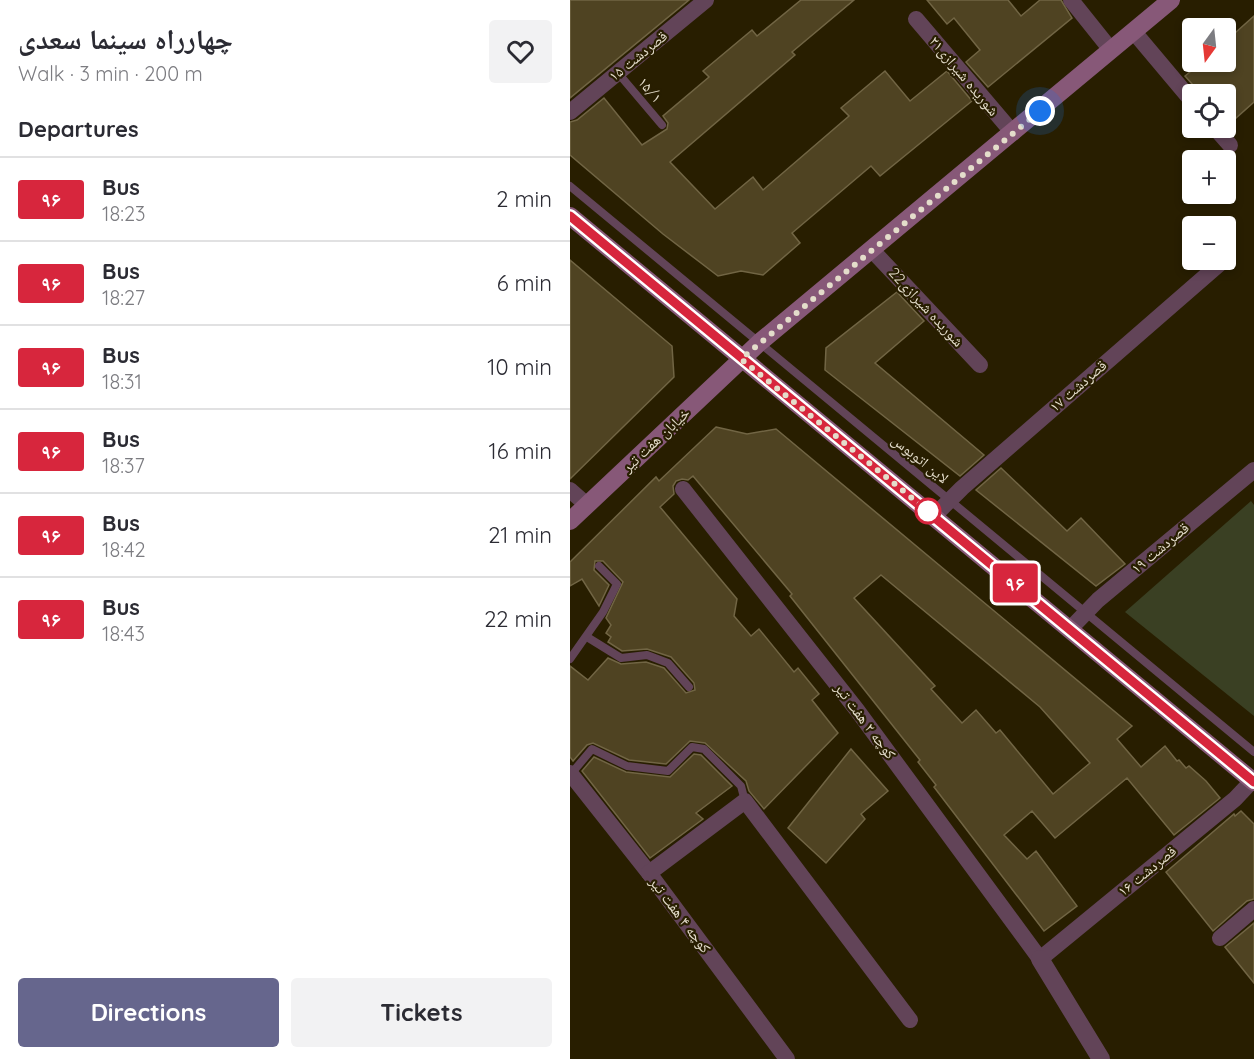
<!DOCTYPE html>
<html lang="en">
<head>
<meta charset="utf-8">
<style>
	body { margin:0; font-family:Quicksand,"Noto Naskh Arabic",sans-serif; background:#f2f2f3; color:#2b2b33; height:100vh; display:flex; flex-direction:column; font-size:22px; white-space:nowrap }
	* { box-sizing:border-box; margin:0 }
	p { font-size:20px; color:#7c7c81 }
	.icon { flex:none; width:33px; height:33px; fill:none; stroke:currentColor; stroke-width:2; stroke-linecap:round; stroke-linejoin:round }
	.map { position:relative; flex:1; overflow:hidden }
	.details { display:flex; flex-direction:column; background:#fff; width:570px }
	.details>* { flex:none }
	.badge { padding:0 12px; border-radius:4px; font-size:21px; line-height:39px }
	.needle { width:39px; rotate:195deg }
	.controls { position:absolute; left:612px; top:18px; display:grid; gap:12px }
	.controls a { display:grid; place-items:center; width:54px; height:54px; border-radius:6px; background:#fff; box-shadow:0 3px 9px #0003; font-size:30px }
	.you { position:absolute; width:30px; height:30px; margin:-15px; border:4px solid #fff; border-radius:50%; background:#1a73e8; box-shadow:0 0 0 9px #1a73e833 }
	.map>.badge { position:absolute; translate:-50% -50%; box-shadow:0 0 0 3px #fff }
	h2 { padding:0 18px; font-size:22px; line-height:54px }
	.round { display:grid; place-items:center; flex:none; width:63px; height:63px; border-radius:6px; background:#f2f2f3 }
	.summary { display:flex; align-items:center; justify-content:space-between; height:102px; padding:0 18px }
	h1 { font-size:28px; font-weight:800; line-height:45px }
	.cta { display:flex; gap:12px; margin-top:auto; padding:12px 18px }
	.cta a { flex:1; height:69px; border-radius:6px; background:#66668d; color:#fff; font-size:24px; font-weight:800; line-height:69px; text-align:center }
	.cta a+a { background:#f2f2f3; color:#2b2b33 }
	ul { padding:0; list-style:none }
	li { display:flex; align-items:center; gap:18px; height:84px; padding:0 18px; border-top:2px solid #e1e1e2 }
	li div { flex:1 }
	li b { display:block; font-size:22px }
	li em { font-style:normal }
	li .badge { min-width:66px; font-weight:700; text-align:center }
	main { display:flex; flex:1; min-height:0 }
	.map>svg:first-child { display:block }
	.green { fill:#3a4023 }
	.building { fill:#4f4322; stroke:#716544; stroke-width:1.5; fill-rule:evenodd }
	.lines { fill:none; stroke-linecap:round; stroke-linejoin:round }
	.service { stroke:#624458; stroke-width:8 }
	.minor { stroke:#624458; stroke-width:16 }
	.tertiary { stroke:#624458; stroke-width:18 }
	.secondary { stroke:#875878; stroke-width:18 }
	.line-casing { stroke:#fff; stroke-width:14 }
	.line { stroke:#d7263d; stroke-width:9 }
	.walk { stroke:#e4ddcb; stroke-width:6; stroke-dasharray:0 10.8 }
	.stop-dot { fill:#fff; stroke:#d7263d; stroke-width:3 }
	.labels { text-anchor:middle; stroke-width:4.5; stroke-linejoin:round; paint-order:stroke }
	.street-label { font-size:15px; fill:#e4ddcb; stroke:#281e00 }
</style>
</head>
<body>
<main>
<section class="details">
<div class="summary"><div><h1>چهارراه سینما سعدی</h1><p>Walk · 3 min · 200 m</p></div><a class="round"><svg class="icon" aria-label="heart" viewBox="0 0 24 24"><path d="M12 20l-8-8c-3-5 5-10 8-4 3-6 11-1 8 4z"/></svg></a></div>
<h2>Departures</h2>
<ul>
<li><span class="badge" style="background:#d7263d;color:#fff">۹۶</span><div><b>Bus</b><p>18:23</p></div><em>2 min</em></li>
<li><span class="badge" style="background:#d7263d;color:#fff">۹۶</span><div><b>Bus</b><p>18:27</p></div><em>6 min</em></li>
<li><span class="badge" style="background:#d7263d;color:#fff">۹۶</span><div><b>Bus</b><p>18:31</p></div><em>10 min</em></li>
<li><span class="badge" style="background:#d7263d;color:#fff">۹۶</span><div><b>Bus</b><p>18:37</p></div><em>16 min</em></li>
<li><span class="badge" style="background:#d7263d;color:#fff">۹۶</span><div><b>Bus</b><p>18:42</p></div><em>21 min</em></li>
<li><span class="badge" style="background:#d7263d;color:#fff">۹۶</span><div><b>Bus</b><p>18:43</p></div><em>22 min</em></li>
</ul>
<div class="cta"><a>Directions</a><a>Tickets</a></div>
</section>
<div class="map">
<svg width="684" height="1059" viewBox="0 0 684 1059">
	<rect width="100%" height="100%" fill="#281e00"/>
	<polygon class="green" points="681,501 684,505 684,716 555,612"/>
	<g class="building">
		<polygon points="0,0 119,0 0,98"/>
		<polygon points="231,0 284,0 222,52 225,55 100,162 145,209 183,177 193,190 279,116 271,108 315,71 340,101 377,71 402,101 310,176 301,166 222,233 230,243 193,275 171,271 148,276 93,234 0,155 0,122 7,120 34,98 72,145 97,129 98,123 93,116 139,77 133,71 182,30 187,36"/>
		<polygon points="357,0 438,0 451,16 470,0 491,0 502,18 418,87 396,62 410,50 384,18 377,24"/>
		<polygon points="684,16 684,102 657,126 656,94 631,94 615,76 632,62 656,62 656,41"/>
		<polygon points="0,260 102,346 104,377 0,479"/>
		<polygon points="327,292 354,321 305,363 414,455 390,476 255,370 256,348"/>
		<path d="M 146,427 L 177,434 L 206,429 L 562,726 L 547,739 L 571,767 L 595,746 L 607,761 L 609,760 L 616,768 L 619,766 L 636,781 L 650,798 L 604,835 L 557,778 L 485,838 L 462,811 L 434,835 L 457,859 L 466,851 L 507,906 L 474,931 L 364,787 L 366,785 L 348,762 L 350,760 L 220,596 L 222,594 L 123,476 L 118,480 L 112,479 L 106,481 L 103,486 L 104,494 L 90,507 L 167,599 L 164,616 L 181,636 L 189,629 L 224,672 L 228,668 L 249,694 L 242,700 L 268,733 L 194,809 L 179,791 L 176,781 L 135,743 L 120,741 L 96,764 L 59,760 L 23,743 L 17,745 L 3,761 L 0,757 L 0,666 L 18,680 L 38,658 L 51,664 L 76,662 L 94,668 L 116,693 L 125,690 L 124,683 L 101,657 L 77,649 L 52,651 L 38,642 L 41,637 L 36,633 L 41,625 L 36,618 L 53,582 L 33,561 L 25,561 L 24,570 L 39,585 L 29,606 L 12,579 L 0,586 L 0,562 L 86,477 L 89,481 ZM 311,575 L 470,707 L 520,763 L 483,794 L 430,730 L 426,733 L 406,710 L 392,723 L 361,689 L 365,686 L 284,598 Z"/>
		<polygon points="431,468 497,531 511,518 555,564 526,586 406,490"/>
		<polygon points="281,749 318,791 291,814 295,819 256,863 218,828"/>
		<polygon points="124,754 131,755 162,786 126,813 133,819 80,858 12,771 24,757 56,772 100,777"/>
		<polygon points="671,811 684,824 684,899 677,901 643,931 596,872 664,814 665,816"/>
		<polygon points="684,923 684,983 655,947"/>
	</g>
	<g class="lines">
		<g class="service">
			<polyline points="48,73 92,125"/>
			<polyline points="0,186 684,752"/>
			<polyline points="17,637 51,658 77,655 98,663 119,687"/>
			<polyline points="0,659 33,612 47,584 29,566"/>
			<polyline points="1,774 22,749 57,766 98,771 122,747 134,749 171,786 175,801"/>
		</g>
		<g class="minor">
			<polyline points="501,0 541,50"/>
			<polyline points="346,19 443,133"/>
			<polyline points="564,32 622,101"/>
			<polyline points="0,112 136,0"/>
			<polyline points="645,128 660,145"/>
			<polyline points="301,249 410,365"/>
			<polyline points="113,489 287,710 470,959 665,799 682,781"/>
			<polyline points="0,490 17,505"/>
			<polyline points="365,515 392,488 654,260"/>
			<polyline points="500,629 528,600 684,470"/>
			<polyline points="0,773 79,873 217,1059"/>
			<polyline points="79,873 175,801 340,1020"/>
			<polyline points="650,938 684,909"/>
		</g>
		<polyline class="tertiary" points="470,959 531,1059"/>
		<g class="secondary">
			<polyline points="0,216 684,782"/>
			<polyline points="0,521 190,342 601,0"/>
		</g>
	</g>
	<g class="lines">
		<g class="line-casing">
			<polyline id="line" points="0,216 684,782"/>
		</g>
		<use href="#line" class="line"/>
		<polyline class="walk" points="358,511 171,359 470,111"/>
	</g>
	<circle class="stop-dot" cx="358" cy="511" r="12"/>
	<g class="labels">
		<g class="street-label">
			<text transform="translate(68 56) rotate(-39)" y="5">قصردشت ۱۵</text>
			<text transform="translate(394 76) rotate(50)" y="5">شوریده شیرازی۲۱</text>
			<text transform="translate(80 90) rotate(50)" y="5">۱۵/۱</text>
			<text transform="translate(356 307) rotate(47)" y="5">22شوریده شیرازی</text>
			<text transform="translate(508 386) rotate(-41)" y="5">قصردشت ۱۷</text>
			<text transform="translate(86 440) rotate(-43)" y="5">خیابان هفت تیر</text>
			<text transform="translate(350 459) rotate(39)" y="5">لاین اتوبوس</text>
			<text transform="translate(590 548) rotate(-40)" y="5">قصردشت ۱۹</text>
			<text transform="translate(295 721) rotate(53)" y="5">کوچه ۲ هفت تیر</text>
			<text transform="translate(577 871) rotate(-39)" y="5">قصردشت ۱۶</text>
			<text transform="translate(110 915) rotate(53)" y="5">کوچه ۴ هفت تیر</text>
		</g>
	</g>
</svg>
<div class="controls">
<a><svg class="needle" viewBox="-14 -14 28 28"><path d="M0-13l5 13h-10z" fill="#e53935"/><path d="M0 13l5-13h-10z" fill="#7c7c81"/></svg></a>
<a><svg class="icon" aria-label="locate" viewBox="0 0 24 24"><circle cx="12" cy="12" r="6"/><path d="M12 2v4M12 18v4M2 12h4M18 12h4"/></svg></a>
<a>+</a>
<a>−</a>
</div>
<div class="you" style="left:470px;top:111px"></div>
<b class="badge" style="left:445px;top:583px;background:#d7263d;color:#fff">۹۶</b>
</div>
</main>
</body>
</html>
